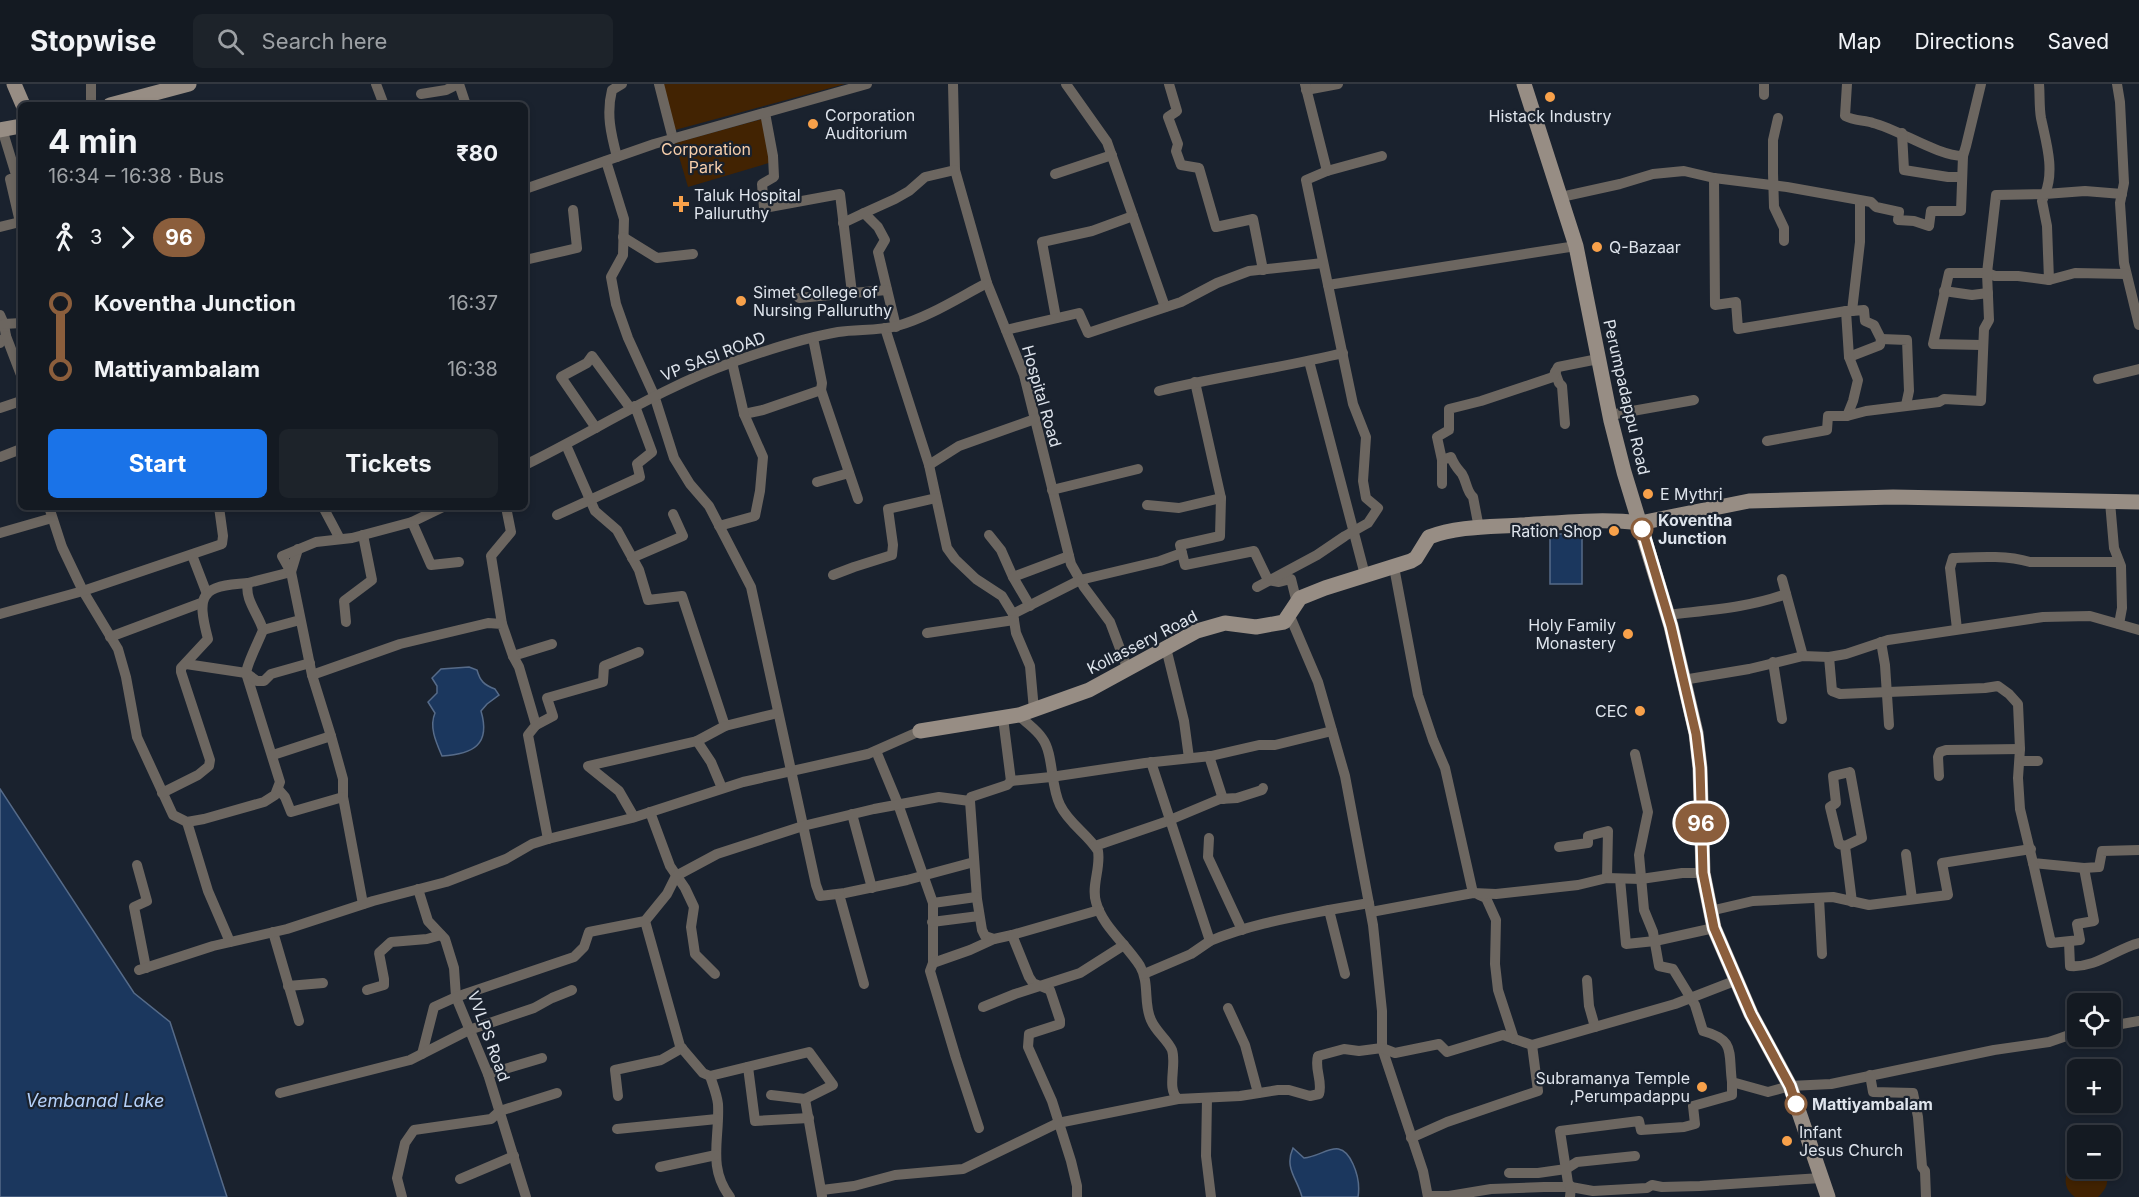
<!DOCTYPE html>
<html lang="en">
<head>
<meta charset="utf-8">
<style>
	body { margin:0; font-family:Inter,sans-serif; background:#1d232a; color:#f1f3f6; height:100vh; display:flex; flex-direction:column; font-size:22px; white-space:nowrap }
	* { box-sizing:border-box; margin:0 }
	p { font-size:20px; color:#9da1a5 }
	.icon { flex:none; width:33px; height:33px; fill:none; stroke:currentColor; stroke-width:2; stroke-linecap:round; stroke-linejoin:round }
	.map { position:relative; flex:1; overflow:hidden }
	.panel { position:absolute; left:18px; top:18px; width:510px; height:408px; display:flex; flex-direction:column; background:#141a22; border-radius:9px; box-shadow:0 3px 9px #0003,0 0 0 2px #333840 }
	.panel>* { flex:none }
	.badge { padding:0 12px; border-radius:20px; font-size:21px; line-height:39px }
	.controls { position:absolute; left:2067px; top:909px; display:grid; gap:12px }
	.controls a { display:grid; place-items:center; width:54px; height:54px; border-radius:9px; background:#141a22; box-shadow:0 3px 9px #0003,0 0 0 2px #333840; font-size:30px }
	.map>.badge { position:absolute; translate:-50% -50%; box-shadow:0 0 0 3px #fff }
	.legs { display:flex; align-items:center; gap:9px; height:66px; padding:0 30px; font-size:20px }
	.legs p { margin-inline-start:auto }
	.summary { display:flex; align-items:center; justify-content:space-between; height:102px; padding:0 30px }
	h1 { font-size:33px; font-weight:700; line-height:45px }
	.action { display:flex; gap:12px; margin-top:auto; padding:12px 30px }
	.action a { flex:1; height:69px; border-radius:9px; background:#1a73e8; color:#fff; font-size:24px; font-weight:700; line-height:69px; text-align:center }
	.action a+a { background:#1d232a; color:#f1f3f6 }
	ul { padding:0 30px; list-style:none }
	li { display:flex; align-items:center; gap:21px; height:66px; font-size:22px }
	li i { display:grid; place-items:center; width:9px; height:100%; margin:0 8px; background:currentColor }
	li i::after { content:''; width:15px; height:15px; margin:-8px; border:4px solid; border-radius:50%; background:#141a22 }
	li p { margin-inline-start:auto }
	li:first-child i { background:linear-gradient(#0000 50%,currentColor 0) }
	li:last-child i { background:linear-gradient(currentColor 50%,#0000 0) }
	header { display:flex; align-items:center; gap:36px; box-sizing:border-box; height:84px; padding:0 30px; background:#141a22; border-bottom:2px solid #333840 }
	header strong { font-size:28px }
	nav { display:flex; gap:33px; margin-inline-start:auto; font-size:21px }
	.search { width:420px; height:54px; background:#1d232a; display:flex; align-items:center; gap:15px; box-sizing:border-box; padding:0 21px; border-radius:9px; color:#9da1a5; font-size:22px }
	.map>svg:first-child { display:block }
	.green { fill:#422302 }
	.water { fill:#1b375e; stroke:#566b89; stroke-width:1.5 }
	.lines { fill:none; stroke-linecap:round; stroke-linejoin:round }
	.street { stroke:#6c6660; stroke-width:10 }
	.secondary { stroke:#978d84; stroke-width:15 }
	.line-1-casing { stroke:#fff; stroke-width:14 }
	.line-1 { stroke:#8b5e3c; stroke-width:9 }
	.poi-dot { fill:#f8a14a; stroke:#1a222e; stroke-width:2 }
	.stop-1-dot { fill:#fff; stroke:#8b5e3c; stroke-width:3 }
	.labels { text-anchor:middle; stroke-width:4.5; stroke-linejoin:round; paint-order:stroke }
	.poi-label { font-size:16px; fill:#dee4ec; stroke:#1a222e; text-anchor:start }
	.park-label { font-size:16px; fill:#f7cfac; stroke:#1a222e }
	.street-label { font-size:16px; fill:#dee4ec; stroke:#1a222e }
	.stop-label { font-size:16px; font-weight:bold; fill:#dee4ec; stroke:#1a222e; text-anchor:start }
	.water-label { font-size:18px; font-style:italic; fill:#b4d0f9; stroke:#1a222e }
</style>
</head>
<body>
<header>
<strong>Stopwise</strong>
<div class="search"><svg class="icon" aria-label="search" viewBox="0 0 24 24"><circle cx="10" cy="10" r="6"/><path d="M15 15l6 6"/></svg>Search here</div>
<nav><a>Map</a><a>Directions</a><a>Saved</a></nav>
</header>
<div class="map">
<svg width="2139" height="1113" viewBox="0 0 2139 1113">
	<rect width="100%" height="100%" fill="#1a222e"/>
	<g class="green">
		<polygon points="663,0 845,0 675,46"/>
		<polygon points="766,34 772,78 688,103 675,59"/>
		<path d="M 2077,1067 L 2078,1084 L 2105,1085 C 2110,1096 2107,1105 2098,1113 L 2075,1113 C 2057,1100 2070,1084 2074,1068 Z"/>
	</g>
	<g class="water">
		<rect x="1550" y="450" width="32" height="50"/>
		<path d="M 469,583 L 477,586 C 480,597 484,601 495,605 L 499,611 L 487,620 L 481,627 C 491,661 473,670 442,672 C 436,658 429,643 435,629 L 428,618 L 437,609 L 437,602 L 432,594 L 441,585 Z"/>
		<polygon points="0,705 134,909 170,938 227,1113 0,1113"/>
		<path d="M 1293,1064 L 1304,1074 C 1325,1072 1340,1051 1353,1080 C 1358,1091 1360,1101 1358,1113 L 1302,1113 C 1297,1094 1284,1084 1293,1064 Z"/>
	</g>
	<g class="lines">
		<g class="street">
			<polyline points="91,0 91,21"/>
			<polyline points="376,0 384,21"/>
			<polyline points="459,0 466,21"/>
			<polyline points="659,0 673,55"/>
			<polyline points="953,0 955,86 987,199 1024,291 1071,480 1084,503 1110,538 1128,586"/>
			<polyline points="1066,0 1107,58 1165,223"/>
			<polyline points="1169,0 1177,27 1168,33 1178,60 1176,67 1181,81 1199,84 1216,143 1253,135 1263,186"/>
			<path d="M 1847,0 L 1845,32 C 1854,37 1864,36 1873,39 C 1900,46 1938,72 1963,72 L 1966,62 L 1981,0"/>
			<polyline points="2117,0 2120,18 2124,99 2120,119 2124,179 2139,241"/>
			<polyline points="1306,6 1338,0"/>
			<polyline points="421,10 446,6 458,0"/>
			<polyline points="1764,11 1764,0"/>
			<polyline points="765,29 773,72 774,93 762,100 764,124 840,110 852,209 799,214"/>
			<polyline points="1778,34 1773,56 1773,89 1774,123 1784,144 1784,157"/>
			<polyline points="1902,49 1904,86 1948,93 1961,93"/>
			<path d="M 617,73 C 611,50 606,30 612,6 L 622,0"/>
			<polyline points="606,77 624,135 623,171 611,193 616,220 628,254 654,311 674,374 690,400 709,422 751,503 816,801 820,812 845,809 907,796 974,778"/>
			<polyline points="1327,87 1382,72"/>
			<polyline points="1055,90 1112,71"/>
			<polyline points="1714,94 1715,221 1736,218 1738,245 1846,227"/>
			<polyline points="525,105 654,60 867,0"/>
			<polyline points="1561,113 1620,100 1653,90 1684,87 1714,94 1787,103 1871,118 1876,123 1899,128 1898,136 1914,137 1929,142 1931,127 1961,127 1963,72"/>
			<polyline points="864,129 895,115 909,107 925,93 955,86"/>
			<polyline points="843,139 864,129 878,143 885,156 878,168 896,243"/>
			<polyline points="0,143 20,138 10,95 17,94 2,45"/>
			<polyline points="623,153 657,174 693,170"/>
			<polyline points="525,176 577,164 573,126"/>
			<polyline points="2049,196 2075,189 2126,190"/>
			<polyline points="1328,201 1576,162"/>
			<polyline points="1944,207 1972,211 1988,209"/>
			<polyline points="852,209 887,206"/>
			<polyline points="0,231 4,240 6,252 0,259"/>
			<polyline points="1056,234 1042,158 1092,147 1133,132"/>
			<polyline points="4,240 21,239"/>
			<polyline points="885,244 929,381 947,464 955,475 976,495 1002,512 1013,530 1016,549 1030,582 1034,626"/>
			<polyline points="1006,246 1079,229 1088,249 1181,218 1217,199 1249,187 1323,179"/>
			<polyline points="6,252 21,291"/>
			<polyline points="1881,255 1907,256 1909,307 1906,321"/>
			<polyline points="1982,261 1933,260 1949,189 1987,189 1995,192 2018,192 2049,196 2047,142 2042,117 2045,110 2085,107 2122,110"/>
			<polyline points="1849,273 1880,261 1881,255 1874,241 1865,237 1864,226 1852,227"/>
			<polyline points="1309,277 1365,491"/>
			<polyline points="1555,288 1559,299 1562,302 1565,340"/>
			<polyline points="2098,295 2139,285"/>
			<polyline points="1195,298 1221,414 1220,452 1180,461 1185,481 1254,467 1268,496 1279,498 1291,495 1297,519"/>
			<polyline points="821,306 858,415"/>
			<path d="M 1159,307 C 1220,292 1281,284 1343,269"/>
			<polyline points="0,324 21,317"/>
			<polyline points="744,330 763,326 821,306 822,299 813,254"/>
			<polyline points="1610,331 1694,316"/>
			<polyline points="1847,332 1853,317 1858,296 1849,273 1846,227 1852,227 1860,158 1860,117"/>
			<polyline points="596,344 561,293 587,279 592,272 631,325"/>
			<path d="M 1767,357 L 1827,346 L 1828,332 L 1847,332 L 1866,327 L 1939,318 L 1944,315 L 1981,317 L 1984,245 L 1989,236 L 1987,189 L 1996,111 L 2045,110 C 2055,86 2046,58 2041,34 C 2039,23 2040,11 2039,0"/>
			<polyline points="566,361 595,427 617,446 639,486 648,516 682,512 725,642 778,629"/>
			<polyline points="0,373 21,365"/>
			<polyline points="1442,376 1442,400"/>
			<path d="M 525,381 C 595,347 660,304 733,278 C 767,266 803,254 838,248 C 857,245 878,247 897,242 C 929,233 958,214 987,199"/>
			<polyline points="929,381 959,362 1035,335"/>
			<polyline points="817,398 849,389"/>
			<polyline points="1052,406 1138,385"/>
			<polyline points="2110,418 2114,464 2121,482 2122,524 2119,540"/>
			<polyline points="1147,421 1179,424 1221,414"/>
			<path d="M 49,423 L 62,463 L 83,507 L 118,565 L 126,593 L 137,653 L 173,731 L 187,738 L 204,735 L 264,718 L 275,711 L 280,698 L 246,589 C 248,577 258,559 263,546 C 259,531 244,515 248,499 L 291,488 L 298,465"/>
			<polyline points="323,423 340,455"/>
			<polyline points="557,431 640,393 637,380 652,368 635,322"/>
			<polyline points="412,438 431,481 459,478"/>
			<polyline points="719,442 755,432 760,407 763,373 744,330 732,278"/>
			<path d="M 1479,444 L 1473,413 C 1466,407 1467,398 1462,390 C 1457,384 1454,381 1451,373 L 1442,376 L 1437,353 L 1449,346 L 1449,325 L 1481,317 L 1553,293 L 1558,283 L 1598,275"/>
			<polyline points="0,449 52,434"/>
			<polyline points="989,451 1001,466 1013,493"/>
			<polyline points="192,471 207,510"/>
			<polyline points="632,474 683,452 673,430"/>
			<polyline points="1394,483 1418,611 1433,656 1445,684 1473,809"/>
			<polyline points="833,491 854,483 892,471 893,461 888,425 936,414"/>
			<polyline points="1782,495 1803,572"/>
			<polyline points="1257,503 1317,471 1345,452 1368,439 1378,424 1366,414 1363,397 1366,353 1353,320 1306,96 1327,87 1305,0"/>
			<polyline points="1030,522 1013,493 1069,472"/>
			<polyline points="0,530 83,507 222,460 223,452 219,423"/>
			<polyline points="1013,530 1080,496 1160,477 1182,469"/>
			<polyline points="1289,530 1318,598 1345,692 1373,841 1382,927 1382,964 1423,1087 1428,1113"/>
			<path d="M 1668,531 C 1708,526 1748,524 1786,510"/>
			<polyline points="346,538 344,517 372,496 363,451"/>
			<polyline points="502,540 491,472 511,448 506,423"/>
			<path d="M 1957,545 L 1950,484 L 1953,474 C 1978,473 2006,471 2030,478 L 2119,478"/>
			<polyline points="263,546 300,536"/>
			<polyline points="927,549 1014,536"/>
			<polyline points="110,553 201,519"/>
			<polyline points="1881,558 1885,581 1889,641"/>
			<polyline points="1166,564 1184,637 1189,674"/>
			<polyline points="513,572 552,560"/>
			<polyline points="1829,573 1832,607 1840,610 1985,604 1998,602 2009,610 2018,620 2020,665 2018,694 2020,725 2033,779 2084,784 2099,783 2102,767 2139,766"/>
			<polyline points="1773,578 1782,635"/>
			<polyline points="186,580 246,589 257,597 264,597 271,590 310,579"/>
			<polyline points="312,591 400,560 488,539 502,540 513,572 519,583 536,641 528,651 548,755"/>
			<polyline points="1683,596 1749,585 1803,572 1829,573 1846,570 1888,556 2043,533 2090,532 2139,546"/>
			<path d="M 1019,631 C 1026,639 1036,645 1042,654 C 1054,670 1050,701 1060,721 C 1069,740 1088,750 1098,767 C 1101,784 1091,802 1096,818 C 1102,842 1127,861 1140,882 C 1150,899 1143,919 1151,936 C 1156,948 1167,955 1172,966 C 1177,981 1166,1005 1178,1015 L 1240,1012 L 1278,1006 L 1289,1006 L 1310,1012 L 1319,1010 C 1323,997 1314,985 1318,972 L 1344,965 L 1359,967 L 1382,964 L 1395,969 L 1439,960 L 1447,968 L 1503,951 L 1532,961 L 1538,1007 L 1447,1038 L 1411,1054"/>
			<polyline points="1003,634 1011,697 1007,701 971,713 970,717 977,815 982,846 985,852 994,855 1012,851 1029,893 1033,899 1050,906 1060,936 1060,940 1029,950 1028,963 1052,1017 1071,1077 1077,1102 1077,1113"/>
			<polyline points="536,641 553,632 547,614 603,598 604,582 639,568"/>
			<polyline points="331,652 312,591 291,488 282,472 316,458 352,454 412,438 443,423"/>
			<polyline points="876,667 898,720 933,819 976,813"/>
			<path d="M 1635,670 L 1648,728 L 1639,771 L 1644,826 L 1653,848 L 1659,882 L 1673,885 L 1695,921 L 1703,947 C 1736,956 1728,968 1732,998 L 1768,1008 L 1790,1002 L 1831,1000 L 1994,966 L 2049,958 L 2078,948"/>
			<polyline points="273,671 331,652 343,695 343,713 363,820"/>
			<polyline points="1209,672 1223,715"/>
			<polyline points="2020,677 2038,677"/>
			<polyline points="1939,692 1938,673 1940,668 1946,666 2020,665"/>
			<polyline points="1011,697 1051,693 1145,679 1211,672 1259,661 1275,661 1332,647"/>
			<polyline points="722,704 711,678 697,657 725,642"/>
			<polyline points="278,705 285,713 291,728 343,713"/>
			<path d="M 162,709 L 198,691 L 209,682 L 210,676 L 181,588 L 181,584 L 208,555 C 196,510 201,502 248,499"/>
			<polyline points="650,728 670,782 685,804 694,823 691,843 695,870 715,890"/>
			<polyline points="852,730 872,804"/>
			<polyline points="634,733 619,707 588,682 697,657"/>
			<polyline points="187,738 208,807 230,858"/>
			<polyline points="1209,754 1208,773 1242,846"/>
			<polyline points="1095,762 1165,738 1220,715 1237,714 1262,706 1263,704"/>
			<polyline points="1845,762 1862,754 1850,688 1833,692 1836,719 1830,723 1839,760 1845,762 1852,818"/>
			<polyline points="1559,763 1588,759 1588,752 1608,747 1607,794"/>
			<polyline points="1906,770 1912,815"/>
			<polyline points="2033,779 2051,859 2080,856 2077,840 2094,837 2084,784"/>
			<polyline points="137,781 147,817 134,823 146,884"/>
			<polyline points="1620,795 1626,860 1655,857 1714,844"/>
			<polyline points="418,805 428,837 445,855 454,884 456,913 488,990 526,1113"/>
			<polyline points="839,810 864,900"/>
			<polyline points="1479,811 1486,814 1496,836 1495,880 1498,906 1514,955"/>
			<polyline points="1819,814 1822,870"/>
			<polyline points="933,819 933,879 930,887 956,974 979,1044"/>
			<polyline points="1329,826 1369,819"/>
			<polyline points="1710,827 1753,817 1833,813 1869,821 1948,811 1942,779 2031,765"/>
			<polyline points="1371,828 1473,809 1496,810 1578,801 1607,794 1641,795 1682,789 1703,789"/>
			<polyline points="645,837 680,962 703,989 710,992 809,968 833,1001 805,1015 771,1011"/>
			<polyline points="932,838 979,832"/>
			<polyline points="273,848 299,937"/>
			<polyline points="1012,851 1099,826"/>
			<path d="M 1210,857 C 1248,841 1288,834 1329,826 L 1345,890"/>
			<path d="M 2069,858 L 2070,882 C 2097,884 2115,865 2139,859"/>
			<polyline points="933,879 970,866 994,855"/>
			<polyline points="139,886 213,862 287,845 373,817 446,798 506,775 532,760 548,755 632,734 743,698 868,670 920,647"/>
			<polyline points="1144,890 1191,870 1210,857 1151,678"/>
			<polyline points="1587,896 1589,922 1595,943"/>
			<polyline points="288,902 323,899"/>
			<polyline points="367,906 384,901 384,895 379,869 391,858 427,855 441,851"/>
			<polyline points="983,923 1015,910 1080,889 1124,861"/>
			<polyline points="1228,924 1245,961 1258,1009"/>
			<polyline points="2110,942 2139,937"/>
			<polyline points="1532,961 1675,920 1737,896"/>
			<polyline points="422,970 434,923 456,913 574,873 584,863 589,848 645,837 667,810 676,792 717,770 803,742 874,725 939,713 970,717"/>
			<polyline points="748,983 755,1037 809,1034"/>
			<polyline points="488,990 542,974"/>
			<polyline points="1870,991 1873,1008 1913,1009 1918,1033 1922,1083 1925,1087 1926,1113"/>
			<path d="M 710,992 C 713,1001 717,1011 718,1020 C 720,1054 707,1083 730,1113"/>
			<polyline points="280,1009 410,976 469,946 534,924 552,914 572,906"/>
			<polyline points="618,1012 615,986 661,976 682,964"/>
			<polyline points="1207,1014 1206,1072 1211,1113"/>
			<polyline points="805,1015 822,1112"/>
			<polyline points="617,1045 717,1035"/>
			<polyline points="660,1083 716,1071"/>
			<polyline points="1509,1089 1538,1089 1566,1085 1577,1078 1635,1072"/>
			<polyline points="460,1095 514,1072"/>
			<polyline points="822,1106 854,1102 895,1091 963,1085 1058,1039 1178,1015"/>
			<polyline points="1428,1112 1449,1112 1491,1105 1544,1103 1571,1103 1593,1107 1647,1104 1652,1101 1662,1103 1700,1102 1821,1094"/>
			<polyline points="402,1113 397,1094 405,1059 414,1046 491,1035 500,1027 557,1009"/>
			<polyline points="1570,1113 1571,1103 1568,1099 1560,1047 1639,1037 1641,1046 1684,1043 1695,1040 1693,1022 1732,1011 1732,998"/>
		</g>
		<g class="secondary">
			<polyline points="14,0 23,21"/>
			<polyline points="1524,0 1576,162 1611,337 1624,388 1671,542 1696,649 1700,684 1703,789 1714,844 1751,930 1790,1002 1828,1113"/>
			<polyline points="110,21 189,0"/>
			<polyline points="0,46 21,42"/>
			<path d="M 920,647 L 1019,631 L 1089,606 L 1197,547 L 1225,539 L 1256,543 L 1284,538 L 1300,514 L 1325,504 L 1411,477 L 1416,474 L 1429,453 C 1457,442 1491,443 1521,441 C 1560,439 1601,434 1640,439 L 1749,417 L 1893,413 L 2139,418"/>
		</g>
	</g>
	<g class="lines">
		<g class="line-1-casing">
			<polyline id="line-1" points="1642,445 1671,542 1696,650 1700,684 1703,789 1714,844 1751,930 1790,1002 1796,1020"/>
		</g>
		<use href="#line-1" class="line-1"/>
	</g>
	<g class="poi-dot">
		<circle cx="1550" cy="13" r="6"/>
		<circle cx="813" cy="40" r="6"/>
		<path d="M678 111h6v6h6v6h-6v6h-6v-6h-6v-6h6z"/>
		<circle cx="1597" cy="163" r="6"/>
		<circle cx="741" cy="217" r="6"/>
		<circle cx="1648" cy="410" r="6"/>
		<circle cx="1614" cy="447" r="6"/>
		<circle cx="1628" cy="550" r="6"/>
		<circle cx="1640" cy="627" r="6"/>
		<circle cx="1702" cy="1003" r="6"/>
		<circle cx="1787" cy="1057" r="6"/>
	</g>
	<g class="stop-1-dot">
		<circle cx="1642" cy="445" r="10"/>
		<circle cx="1796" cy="1020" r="10"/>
	</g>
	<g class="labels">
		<g class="poi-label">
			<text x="825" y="37">Corporation<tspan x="825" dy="18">Auditorium</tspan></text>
			<text x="1550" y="38" text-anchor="middle">Histack Industry</text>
			<text x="694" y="117">Taluk Hospital<tspan x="694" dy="18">Palluruthy</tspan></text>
			<text x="1609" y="169">Q-Bazaar</text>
			<text x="753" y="214">Simet College of<tspan x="753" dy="18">Nursing Palluruthy</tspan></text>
			<text x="1660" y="416">E Mythri</text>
			<text x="1602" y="453" text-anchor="end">Ration Shop</text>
			<text x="1616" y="547" text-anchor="end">Holy Family<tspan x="1616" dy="18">Monastery</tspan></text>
			<text x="1628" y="633" text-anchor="end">CEC</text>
			<text x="1690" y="1000" text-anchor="end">Subramanya Temple<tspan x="1690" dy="18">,Perumpadappu</tspan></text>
			<text x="1799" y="1054">Infant<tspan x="1799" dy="18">Jesus Church</tspan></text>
		</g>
		<g class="park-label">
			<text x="706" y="71">Corporation<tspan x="706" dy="18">Park</tspan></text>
		</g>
		<g class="street-label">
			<text transform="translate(713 272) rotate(-21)" y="6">VP SASI ROAD</text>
			<text transform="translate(1042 312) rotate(74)" y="6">Hospital Road</text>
			<text transform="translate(1627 313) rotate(77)" y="6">Perumpadappu Road</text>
			<text transform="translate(1142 558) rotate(-27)" y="6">Kollassery Road</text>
			<text transform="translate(489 952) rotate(70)" y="6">VVLPS Road</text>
		</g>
		<g class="stop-label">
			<text x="1658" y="442">Koventha<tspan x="1658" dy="18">Junction</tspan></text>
			<text x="1812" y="1026">Mattiyambalam</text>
		</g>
		<g class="water-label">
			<text x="95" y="1023">Vembanad Lake</text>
		</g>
	</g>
</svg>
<div class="controls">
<a><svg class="icon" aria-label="locate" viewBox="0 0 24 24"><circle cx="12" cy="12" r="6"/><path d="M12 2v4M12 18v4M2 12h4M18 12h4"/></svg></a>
<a>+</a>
<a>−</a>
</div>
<b class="badge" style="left:1701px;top:739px;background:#8b5e3c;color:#fff">96</b>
<section class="panel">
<div class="summary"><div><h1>4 min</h1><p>16:34 – 16:38 · Bus</p></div><b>₹80</b></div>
<div class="legs"><svg class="icon" aria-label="walk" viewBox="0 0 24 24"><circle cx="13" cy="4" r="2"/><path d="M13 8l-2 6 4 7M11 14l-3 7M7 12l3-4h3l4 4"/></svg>3<svg class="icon" aria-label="forward" viewBox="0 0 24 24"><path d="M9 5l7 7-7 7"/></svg><b class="badge" style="background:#8b5e3c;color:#fff">96</b></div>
<ul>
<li><i style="color:#8b5e3c"></i><b>Koventha Junction</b><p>16:37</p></li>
<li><i style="color:#8b5e3c"></i><b>Mattiyambalam</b><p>16:38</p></li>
</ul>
<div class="action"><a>Start</a><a>Tickets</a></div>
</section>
</div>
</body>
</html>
